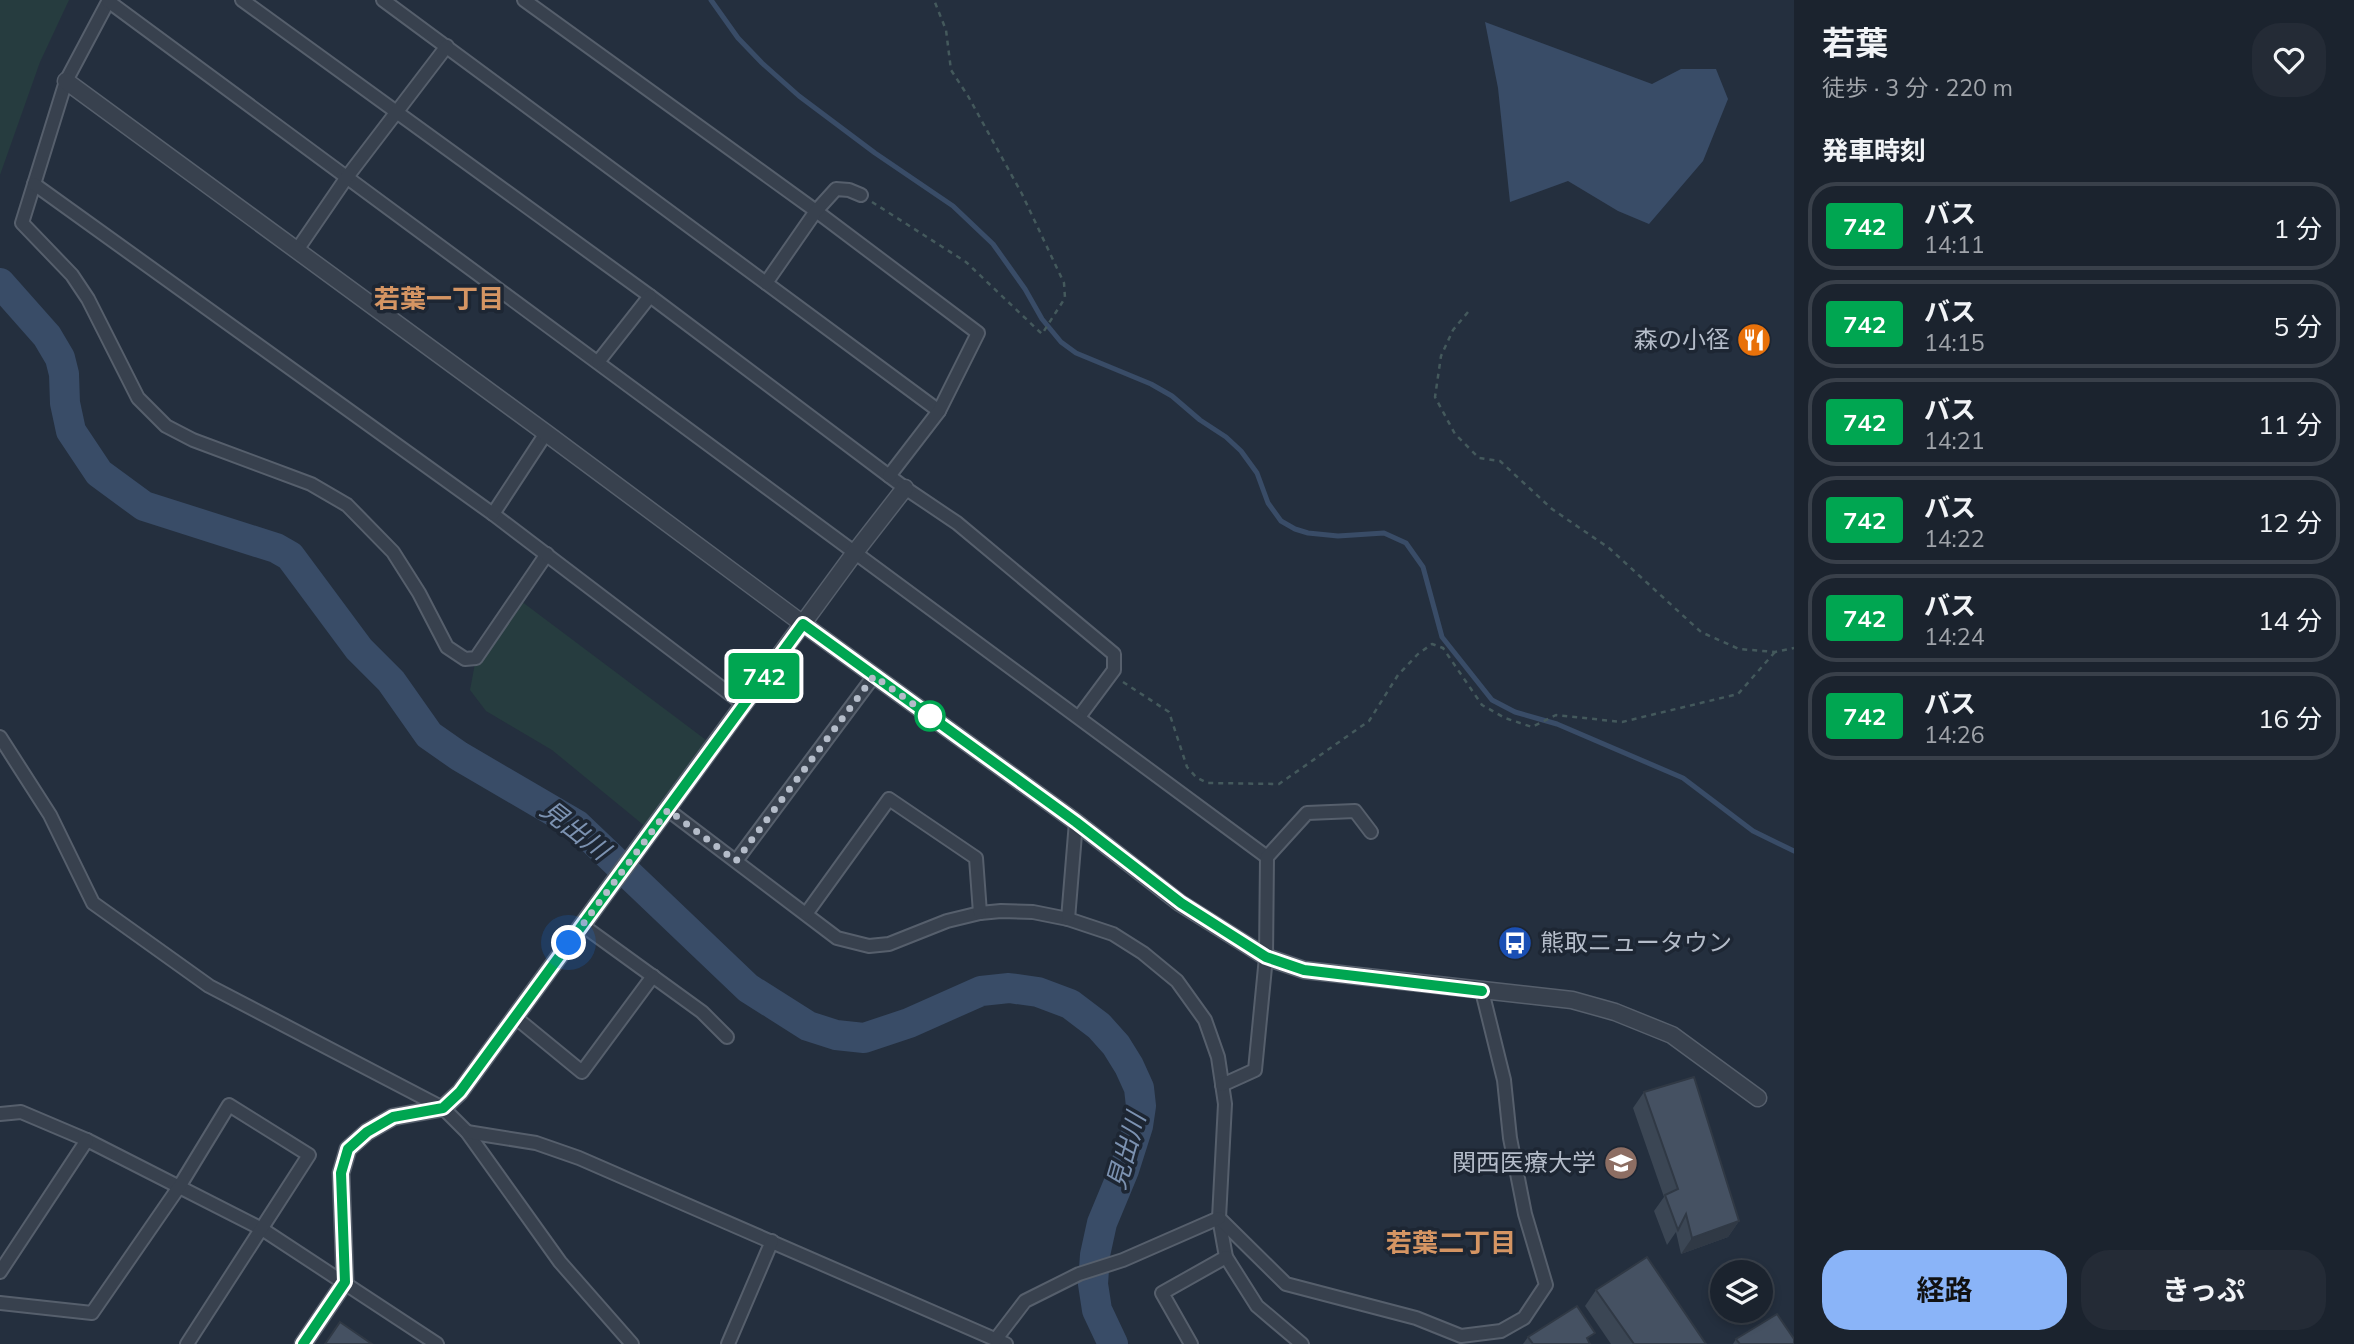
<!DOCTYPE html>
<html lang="ja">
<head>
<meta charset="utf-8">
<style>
	body { margin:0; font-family:Mulish,"Noto Sans JP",sans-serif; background:#242b36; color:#f1f3f6; height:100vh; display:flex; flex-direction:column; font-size:26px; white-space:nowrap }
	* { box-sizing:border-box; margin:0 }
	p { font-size:23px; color:#a0a4aa }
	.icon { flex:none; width:38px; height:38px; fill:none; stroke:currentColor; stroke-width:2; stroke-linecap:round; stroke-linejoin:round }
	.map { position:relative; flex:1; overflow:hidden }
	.drawer { display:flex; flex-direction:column; background:#1b232e; width:560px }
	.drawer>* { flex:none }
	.badge { padding:0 14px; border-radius:5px; font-size:24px; line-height:46px }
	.tools { position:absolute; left:1710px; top:1260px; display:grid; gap:14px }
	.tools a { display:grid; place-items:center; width:63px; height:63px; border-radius:50%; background:#1b232e; box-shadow:0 4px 10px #0003,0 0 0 2px #39404a; font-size:35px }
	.you { position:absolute; width:35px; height:35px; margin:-18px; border:5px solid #fff; border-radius:50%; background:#1a73e8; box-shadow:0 0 0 10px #1a73e833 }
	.map>.badge { position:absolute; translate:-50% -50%; box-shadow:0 0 0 4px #fff }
	h2 { padding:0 28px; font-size:26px; line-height:63px }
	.round { display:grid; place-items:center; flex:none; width:74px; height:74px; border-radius:28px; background:#242b36 }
	.headline { display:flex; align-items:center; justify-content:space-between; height:119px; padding:0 28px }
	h1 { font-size:33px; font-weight:700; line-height:52px }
	.action { display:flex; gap:14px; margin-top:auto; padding:14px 28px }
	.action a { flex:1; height:80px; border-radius:28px; background:#8ab4f8; color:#111; font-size:28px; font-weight:700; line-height:80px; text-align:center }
	.action a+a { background:#242b36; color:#f1f3f6 }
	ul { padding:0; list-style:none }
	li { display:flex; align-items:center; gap:21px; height:88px; margin:0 14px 10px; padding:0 14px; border:4px solid #39404a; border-radius:28px }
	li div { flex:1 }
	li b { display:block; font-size:26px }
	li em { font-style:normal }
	li .badge { min-width:77px; font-weight:700; text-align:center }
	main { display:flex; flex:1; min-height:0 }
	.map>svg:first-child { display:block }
	.green { fill:#263c3f }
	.water { fill:#394c67 }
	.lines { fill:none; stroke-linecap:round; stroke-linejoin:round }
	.stream { stroke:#394c67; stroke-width:5 }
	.river { stroke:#394c67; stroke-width:30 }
	.minor-casing { stroke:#565f6c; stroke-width:16 }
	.tertiary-casing { stroke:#565f6c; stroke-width:19 }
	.path { stroke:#44595c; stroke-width:2.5; stroke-dasharray:5 5; stroke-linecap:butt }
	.minor { stroke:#38414e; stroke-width:12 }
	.tertiary { stroke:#38414e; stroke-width:16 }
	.wall { fill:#3b4654 }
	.shaded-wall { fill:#303945 }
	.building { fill:#455162; stroke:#303945; stroke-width:2 }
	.line-casing { stroke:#fff; stroke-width:16 }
	.line { stroke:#00a651; stroke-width:10 }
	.walk { stroke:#b4bcc9; stroke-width:7; stroke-dasharray:0 12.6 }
	.stop-dot { fill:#fff; stroke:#00a651; stroke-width:3.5 }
	.labels { text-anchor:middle; stroke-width:7; stroke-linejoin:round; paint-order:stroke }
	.poi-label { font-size:24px; fill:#b4bcc9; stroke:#1d2633; text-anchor:end }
	.neighbourhood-label { font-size:26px; font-weight:bold; fill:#d59563; stroke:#1d2633 }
	.water-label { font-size:26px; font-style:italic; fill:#7c92b1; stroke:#1d2633 }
</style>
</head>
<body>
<main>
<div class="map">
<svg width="1794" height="1344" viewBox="0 0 1794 1344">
	<rect width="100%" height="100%" fill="#242f3e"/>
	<g class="green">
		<polygon points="0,0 69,0 40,62 0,175"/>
		<polygon points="517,598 714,746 652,832 552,750 486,711 470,690 476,658"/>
	</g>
	<polygon class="water" points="1485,22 1652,84 1681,69 1716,69 1728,99 1703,161 1649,224 1618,211 1568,181 1510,202 1498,88"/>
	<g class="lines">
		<polyline class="stream" points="711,0 738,38 762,63 799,96 875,153 953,206 993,244 1025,289 1042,319 1061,342 1076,353 1151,384 1172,396 1200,420 1226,437 1241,451 1257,473 1268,503 1281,521 1295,529 1308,533 1338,536 1384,533 1406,543 1423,567 1442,637 1492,700 1515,712 1557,724 1683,778 1753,831 1794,851"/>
		<polyline class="river" points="0,283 47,336 60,358 64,374 65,403 71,431 99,473 144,506 276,548 290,556 359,649 391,681 429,735 459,756 577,825 748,988 808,1026 836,1035 864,1038 909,1023 981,991 1009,988 1038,992 1070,1004 1099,1026 1116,1045 1129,1066 1139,1088 1141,1106 1138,1126 1124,1170 1102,1223 1095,1255 1093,1284 1097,1310 1113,1344"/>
		<g class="minor-casing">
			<g id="minor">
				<polyline points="109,0 66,81 22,223 72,275 88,299 138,398 166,426 193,440 311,484 347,505 393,552 419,593 447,647 465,659 476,658 547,554"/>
				<polyline points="242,0 650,296 905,488 957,523 1114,654 1114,670 1079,717"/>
				<polyline points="383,0 939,411"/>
				<polyline points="524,0 816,211 978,333 939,411 889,476"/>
				<polyline points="108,1 1267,857"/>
				<polyline points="34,184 493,514 743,704"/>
				<polyline points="297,250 347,177 447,46"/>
				<polyline points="766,283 816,211 836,189 849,190 861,195"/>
				<polyline points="598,362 650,296"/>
				<polyline points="493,514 546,433"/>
				<polyline points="0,737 50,815 93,903 209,986 443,1108 467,1132 560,1262 632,1344"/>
				<polyline points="668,810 837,938 869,946 889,944 947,921 980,913 1001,911 1033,912 1068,919 1113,934 1143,953 1177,981 1205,1020 1218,1057 1225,1104 1219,1218 1226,1257 1257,1306 1302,1344"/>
				<polyline points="736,861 874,676"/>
				<polyline points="806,914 889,799 976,858 980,913"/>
				<polyline points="1068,919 1076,822"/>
				<polyline points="582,925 702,1012 727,1037"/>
				<polyline points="515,1017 582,1072 653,976"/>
				<polyline points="1222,1085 1255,1070 1266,957 1267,857 1307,813 1355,811 1371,832"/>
				<polyline points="0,1114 21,1112 87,1140 262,1229 437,1344"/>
				<polyline points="467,1132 536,1143 579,1158 1006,1344"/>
				<polyline points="1219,1218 1286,1284 1416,1318 1461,1336 1501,1331 1524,1318 1546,1285 1525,1214 1510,1138 1504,1080 1482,991"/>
				<polyline points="0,1272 87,1140"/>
				<polyline points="0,1303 92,1313 179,1187 229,1105 309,1155 187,1344"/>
				<polyline points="996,1339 1025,1301 1079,1274 1123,1260 1219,1218"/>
				<polyline points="728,1344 772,1241"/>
				<polyline points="1191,1344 1162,1293 1226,1257"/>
			</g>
		</g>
		<g class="tertiary-casing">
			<g id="tertiary">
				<polyline points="66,81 546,433 803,624 1076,822 1180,903 1266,957 1304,970 1572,1000 1615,1012 1672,1035 1758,1098"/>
				<polyline points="303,1344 345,1282 341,1173 348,1149 367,1132 393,1117 443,1108 460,1092 856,551 905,488"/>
			</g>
		</g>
		<g class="path">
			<polyline points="872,202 966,262 1042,334 1065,298 1064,283 1022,194 968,96 951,70 946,30 934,0"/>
			<polyline points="1468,312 1453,330 1441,356 1435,397 1455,434 1479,458 1500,461 1552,509 1609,548 1701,632 1739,649 1775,652 1794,648"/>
			<polyline points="1123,682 1169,712 1187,767 1196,777 1207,783 1279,784 1369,721 1398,675 1418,654 1432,644 1443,648 1482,705 1505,718 1532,727 1556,715 1622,722 1738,694 1775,652"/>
		</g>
		<use href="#minor" class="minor"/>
		<use href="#tertiary" class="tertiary"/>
	</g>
	<g class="wall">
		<polygon points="1644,1092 1739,1221 1728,1237 1681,1254 1676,1232 1667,1245 1654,1211 1664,1197 1633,1108"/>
		<polygon points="1596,1290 1706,1344 1611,1344 1585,1306"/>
		<polygon points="1528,1337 1589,1342 1591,1344 1523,1344"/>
		<polygon points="1736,1339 1794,1344 1733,1344"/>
	</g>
	<polygon class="shaded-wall" points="1739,1221 1728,1237 1681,1254 1692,1238"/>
	<g class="building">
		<polygon points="1694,1077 1739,1221 1692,1238 1686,1214 1678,1230 1665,1195 1678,1189 1644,1092"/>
		<polygon points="1647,1257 1706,1344 1634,1344 1596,1290"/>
		<polygon points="1577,1306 1595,1333 1587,1338 1590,1344 1533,1344 1528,1337"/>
		<polygon points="1777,1314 1794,1339 1794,1344 1740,1344 1736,1339"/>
		<polygon points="340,1322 372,1344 325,1344"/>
	</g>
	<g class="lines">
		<g class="line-casing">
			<polyline id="line" points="303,1344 345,1282 341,1173 348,1149 367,1132 393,1117 443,1108 460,1092 803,624 1076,822 1181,903 1266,957 1304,970 1482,991"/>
		</g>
		<use href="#line" class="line"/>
		<polyline class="walk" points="569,943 668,810 736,861 874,676 930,716"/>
	</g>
	<defs>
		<g id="restaurant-disc" transform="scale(1.75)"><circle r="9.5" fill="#e8710a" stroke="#1d2633"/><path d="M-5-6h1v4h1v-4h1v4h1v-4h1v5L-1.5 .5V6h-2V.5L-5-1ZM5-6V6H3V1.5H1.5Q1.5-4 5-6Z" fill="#fff"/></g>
		<g id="bus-disc" transform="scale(1.75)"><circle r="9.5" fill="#1a4fb4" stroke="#1d2633"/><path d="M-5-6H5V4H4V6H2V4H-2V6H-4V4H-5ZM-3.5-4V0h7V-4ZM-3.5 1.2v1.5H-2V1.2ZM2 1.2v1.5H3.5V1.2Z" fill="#fff"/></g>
		<g id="university-disc" transform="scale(1.75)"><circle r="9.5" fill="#8d6e63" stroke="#1d2633"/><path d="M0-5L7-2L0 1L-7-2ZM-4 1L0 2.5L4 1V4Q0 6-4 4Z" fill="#fff"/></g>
	</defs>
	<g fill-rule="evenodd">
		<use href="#restaurant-disc" x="1754" y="340"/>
		<use href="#bus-disc" x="1515" y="943"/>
		<use href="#university-disc" x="1621" y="1163"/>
	</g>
	<circle class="stop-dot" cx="930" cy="716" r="14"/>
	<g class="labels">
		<g class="poi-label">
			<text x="1730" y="348">森の小径</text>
			<text x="1540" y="951" text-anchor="start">熊取ニュータウン</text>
			<text x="1596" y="1171">関西医療大学</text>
		</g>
		<g class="neighbourhood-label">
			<text x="439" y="308">若葉一丁目</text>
			<text x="1451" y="1252">若葉二丁目</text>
		</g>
		<g class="water-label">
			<text transform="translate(575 830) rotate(38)" y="9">見出川</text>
			<text transform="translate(1126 1151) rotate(-74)" y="9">見出川</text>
		</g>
	</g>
</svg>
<div class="tools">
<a><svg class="icon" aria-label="layers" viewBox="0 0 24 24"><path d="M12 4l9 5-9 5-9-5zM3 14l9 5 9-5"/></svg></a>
</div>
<div class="you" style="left:569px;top:943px"></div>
<b class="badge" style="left:764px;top:676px;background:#00a651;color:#fff">742</b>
</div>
<section class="drawer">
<div class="headline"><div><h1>若葉</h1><p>徒歩 · 3 分 · 220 m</p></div><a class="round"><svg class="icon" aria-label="heart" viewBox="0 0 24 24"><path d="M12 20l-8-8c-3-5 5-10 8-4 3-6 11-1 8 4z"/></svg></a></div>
<h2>発車時刻</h2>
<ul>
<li><span class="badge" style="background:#00a651;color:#fff">742</span><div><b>バス</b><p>14:11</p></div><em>1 分</em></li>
<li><span class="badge" style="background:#00a651;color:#fff">742</span><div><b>バス</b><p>14:15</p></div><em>5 分</em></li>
<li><span class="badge" style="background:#00a651;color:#fff">742</span><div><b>バス</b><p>14:21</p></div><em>11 分</em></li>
<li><span class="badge" style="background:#00a651;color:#fff">742</span><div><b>バス</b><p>14:22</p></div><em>12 分</em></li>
<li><span class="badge" style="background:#00a651;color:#fff">742</span><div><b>バス</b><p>14:24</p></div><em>14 分</em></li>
<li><span class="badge" style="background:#00a651;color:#fff">742</span><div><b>バス</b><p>14:26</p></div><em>16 分</em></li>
</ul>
<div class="action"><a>経路</a><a>きっぷ</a></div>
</section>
</main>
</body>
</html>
